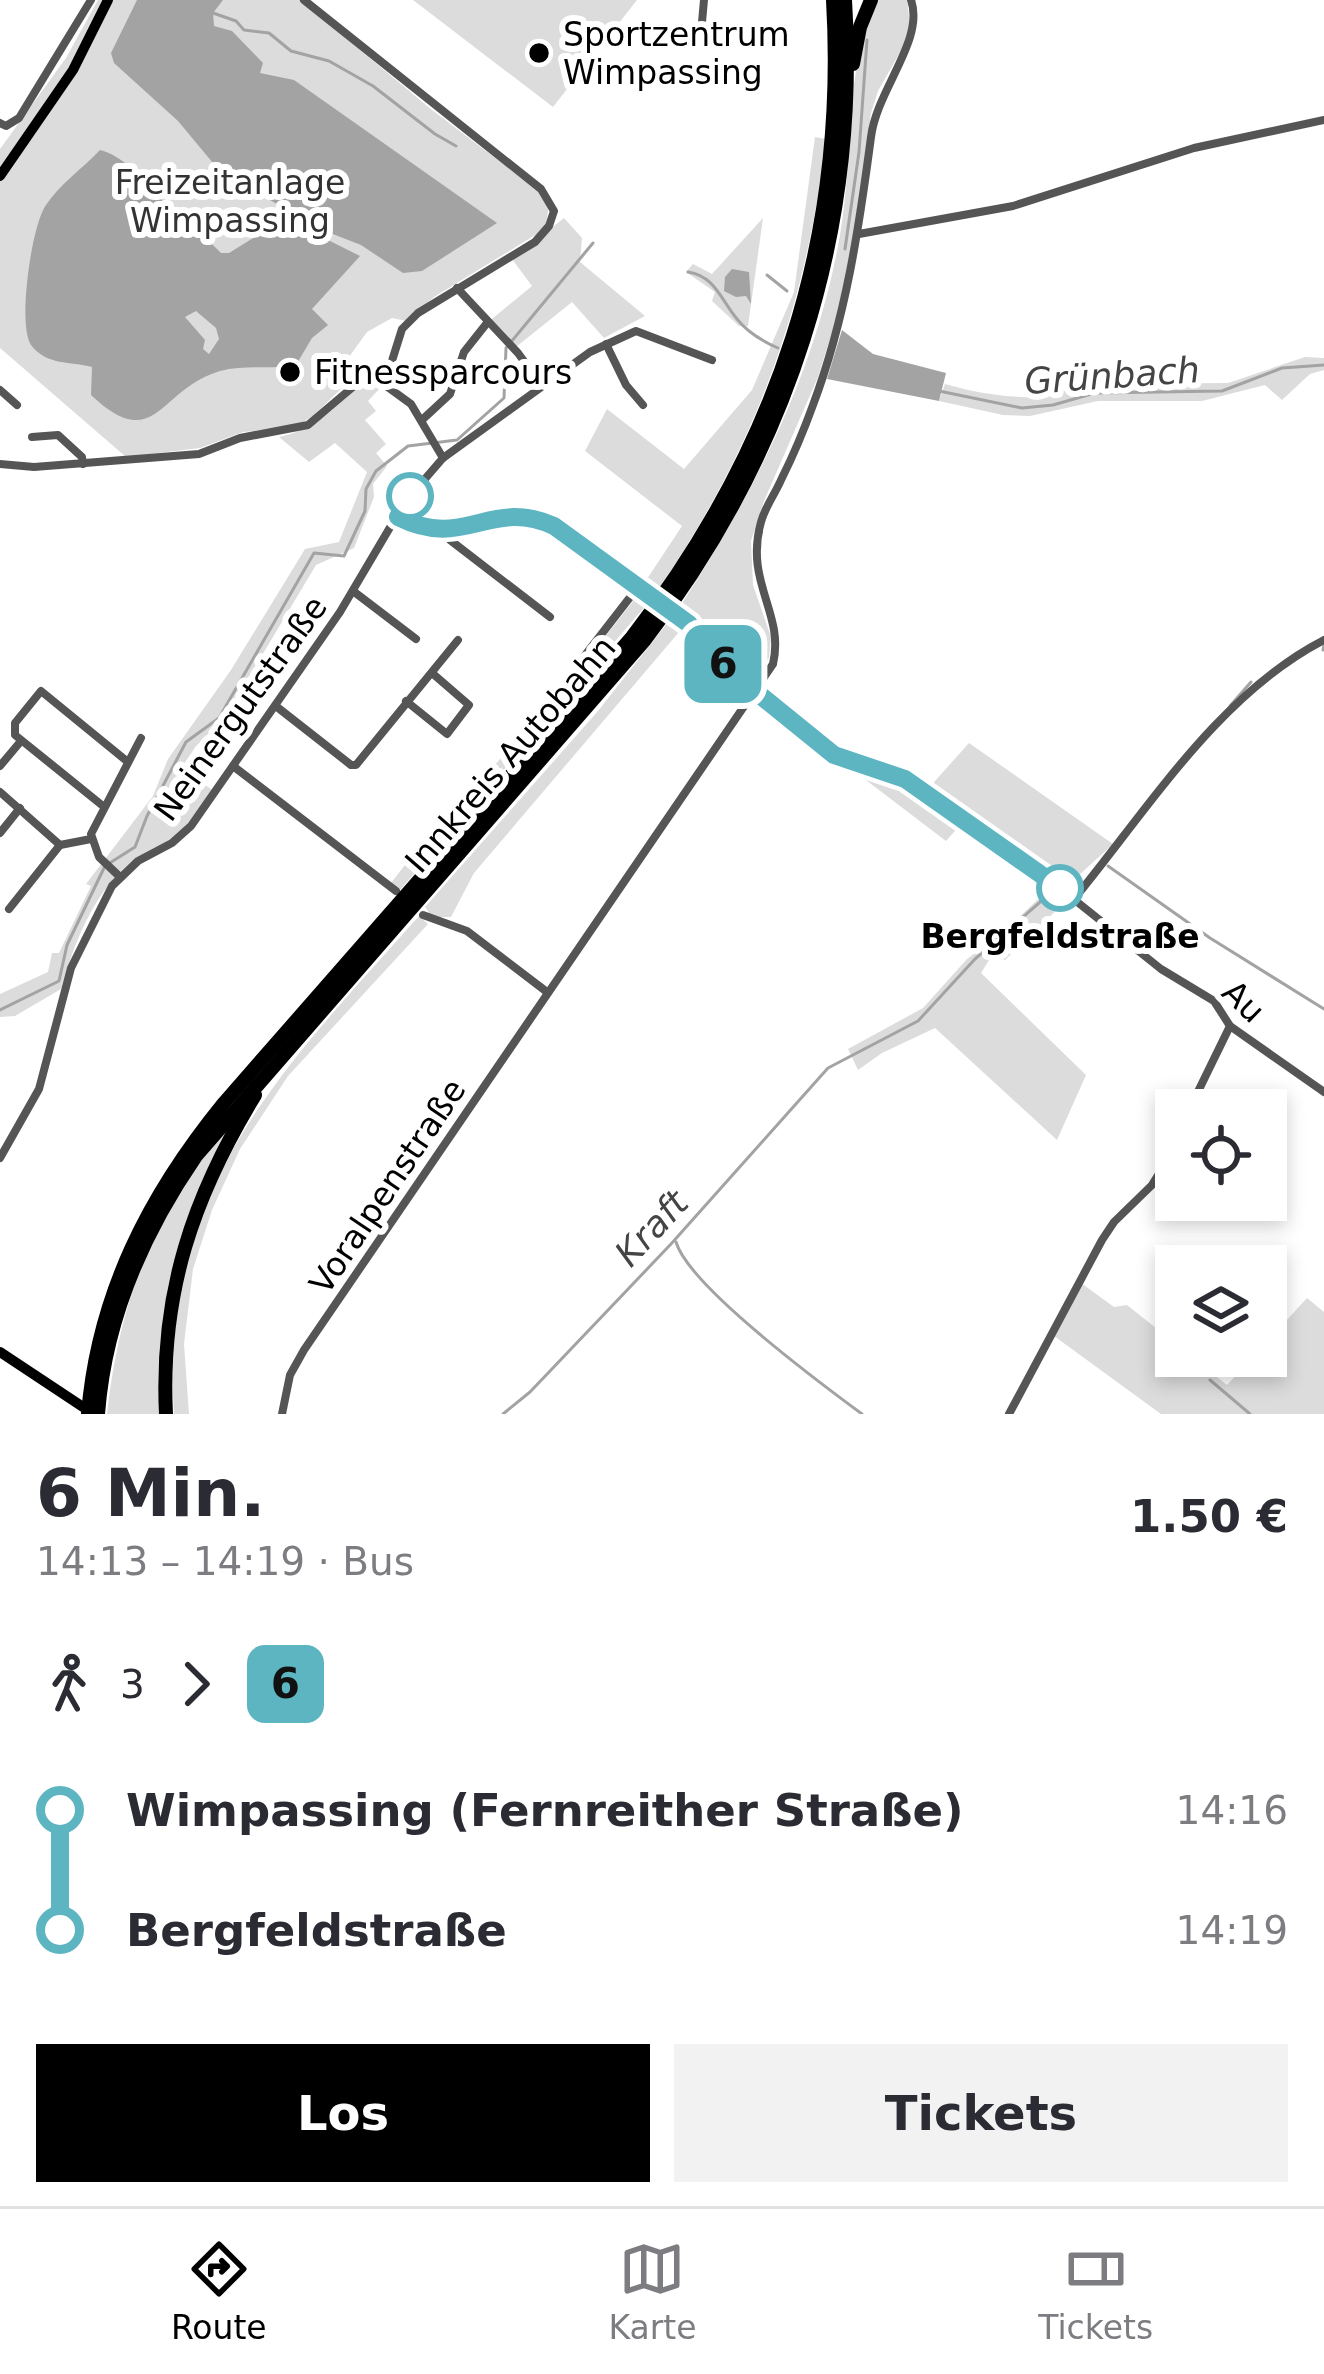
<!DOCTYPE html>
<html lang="de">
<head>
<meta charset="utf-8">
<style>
	body { margin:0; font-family:"DejaVu Sans",sans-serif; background:#f2f2f3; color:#2b2b33; height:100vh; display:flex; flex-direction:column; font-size:45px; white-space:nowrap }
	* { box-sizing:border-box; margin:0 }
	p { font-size:39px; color:#7c7c81 }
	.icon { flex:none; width:66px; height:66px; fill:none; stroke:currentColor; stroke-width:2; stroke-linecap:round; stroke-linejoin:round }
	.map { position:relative; height:1414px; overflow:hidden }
	.drawer { display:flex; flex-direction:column; background:#fff; flex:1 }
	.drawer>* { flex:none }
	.badge { padding:0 24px; border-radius:18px; font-size:42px; line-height:78px }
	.buttons { position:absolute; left:1155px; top:1089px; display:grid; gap:24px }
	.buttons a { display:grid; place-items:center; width:132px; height:132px; border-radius:0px; background:#fff; box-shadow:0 6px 18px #0003; font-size:60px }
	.map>.badge { position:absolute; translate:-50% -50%; box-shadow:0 0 0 6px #fff }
	.legs { display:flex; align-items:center; gap:18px; height:132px; padding:0 36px; font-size:39px }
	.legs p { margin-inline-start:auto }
	.overview { display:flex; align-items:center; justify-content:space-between; height:204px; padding:0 36px }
	h1 { font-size:66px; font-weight:700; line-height:90px }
	.button { display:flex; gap:24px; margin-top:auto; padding:24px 36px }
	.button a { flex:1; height:138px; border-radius:0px; background:#000; color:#fff; font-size:48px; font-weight:700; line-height:138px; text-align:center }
	.button a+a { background:#f2f2f3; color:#2b2b33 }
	ul { padding:0 36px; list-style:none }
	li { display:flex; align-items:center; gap:42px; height:120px; font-size:45px }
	li i { display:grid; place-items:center; width:18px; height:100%; margin:0 15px; background:currentColor }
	li i::after { content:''; width:30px; height:30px; margin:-15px; border:9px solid; border-radius:50%; background:#fff }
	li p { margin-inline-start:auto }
	li:first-child i { background:linear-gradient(#0000 50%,currentColor 0) }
	li:last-child i { background:linear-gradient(currentColor 50%,#0000 0) }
	.tab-bar { display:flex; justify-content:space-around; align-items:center; height:168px; border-top:3px solid #e1e1e2; background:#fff; font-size:33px; color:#7c7c81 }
	.tab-bar a { display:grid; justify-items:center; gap:6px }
	.tab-bar .selected { color:#000 }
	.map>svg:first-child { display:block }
	.green { fill:#dcdcdc }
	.water { fill:#a3a3a3; fill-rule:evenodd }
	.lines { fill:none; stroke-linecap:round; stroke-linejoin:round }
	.stream { stroke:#a3a3a3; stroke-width:3 }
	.minor { stroke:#555; stroke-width:8 }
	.major { stroke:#000; stroke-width:10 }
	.highway { stroke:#000; stroke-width:14 }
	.line-1-casing { stroke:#fff; stroke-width:27 }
	.line-1 { stroke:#5db5c2; stroke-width:18 }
	.poi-dot { fill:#000; stroke:#fff; stroke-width:4.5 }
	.stop-1-dot { fill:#fff; stroke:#5db5c2; stroke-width:6 }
	.labels { text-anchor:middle; stroke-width:12; stroke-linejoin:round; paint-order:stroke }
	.poi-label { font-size:33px; fill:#000; stroke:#fff; text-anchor:start }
	.park-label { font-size:33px; fill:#333; stroke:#fff }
	.street-label { font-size:33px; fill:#000; stroke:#fff }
	.stop-label { font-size:33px; font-weight:bold; fill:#000; stroke:#fff }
	.water-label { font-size:36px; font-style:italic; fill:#444; stroke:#fff }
</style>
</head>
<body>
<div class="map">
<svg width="1324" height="1414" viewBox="0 0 1324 1414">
	<rect width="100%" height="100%" fill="#fff"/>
	<g class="green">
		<polygon points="98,0 300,0 432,110 540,192 549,206 545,229 434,297 406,321 392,318 367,332 341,368 349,381 312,417 294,427 243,432 200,448 126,457 0,348 0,149 66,58"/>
		<polygon points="413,0 637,0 553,107"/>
		<path d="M 875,0 L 907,0 L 911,33 L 878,91 L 871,113 L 854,243 L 832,332 L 818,377 L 764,501 L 751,541 L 753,585 L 771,637 L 769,658 L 754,683 L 715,655 L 691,620 L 677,611 C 753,495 816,373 840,235 C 854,157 844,73 875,0 Z"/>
		<path d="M 815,137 L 826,139 C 806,310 753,453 655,594 L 643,585 L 682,526 L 585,451 L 607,409 L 684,469 L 752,390 L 794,292 Z"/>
		<polygon points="564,218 582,238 580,262 645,316 604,338 572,302 516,347 487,323 532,286 512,259"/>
		<polygon points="763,218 748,326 739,326 712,301 715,292 686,272 693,264 712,274"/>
		<path d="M 1305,357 L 1324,358 L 1324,370 L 1310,374 L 1282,400 L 1265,385 L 1202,401 L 1098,401 L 1030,416 L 1003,415 L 939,401 L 945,384 C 980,394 1009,398 1045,397 L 1044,388 L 1053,378 L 1093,384 L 1228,383 Z"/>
		<path d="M 360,385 L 381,387 L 368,401 L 376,411 L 365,420 L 386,444 L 376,453 L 387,466 L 373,484 L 374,497 L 354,548 L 316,565 L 224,719 L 196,746 L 182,767 L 212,790 C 200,807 188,828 171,840 C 158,849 142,853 130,863 C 93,893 73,946 61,989 L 15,1016 L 0,1017 L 0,994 L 48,972 L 52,953 L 59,953 L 91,886 L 86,884 L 153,796 L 168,759 L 231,670 L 305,549 L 339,542 L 367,472 L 335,443 L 309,462 L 279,437 C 314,430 335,408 360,385 Z"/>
		<polygon points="638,595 649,602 400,890 391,883 432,830 436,832 586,661"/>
		<polygon points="672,617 685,625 474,873 451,917 432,917 425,907 598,711"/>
		<polygon points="969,743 1113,844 1067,886 927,790"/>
		<polygon points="857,767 907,783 962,823 946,841 854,771"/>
		<polygon points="1051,887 1070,897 1005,960 991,957 981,973 1086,1075 1057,1140 935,1028 882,1053 858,1070 848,1049 923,1008 967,959 1001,934"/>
		<path d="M 419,916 L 428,924 L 288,1076 L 240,1149 L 212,1210 L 193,1269 L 184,1344 L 189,1414 L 174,1414 C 160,1188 280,1072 419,916 Z"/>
		<path d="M 230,1127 C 173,1232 163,1296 161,1414 L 107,1414 C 118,1311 153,1200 230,1127 Z"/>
		<polygon points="1081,1283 1114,1307 1127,1305 1176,1344 1176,1356 1191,1356 1227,1385 1254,1356 1266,1356 1266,1343 1307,1298 1324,1312 1324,1414 1161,1414 1054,1336"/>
	</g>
	<g class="water">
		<polygon points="137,0 223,0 213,13 214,26 232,31 263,63 260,73 294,80 497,223 422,271 403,273 361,245 320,229 270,200 272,191 251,190 228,181 178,121 114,63 111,53"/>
		<path d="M 100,150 C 123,156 146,180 161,199 C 169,209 168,214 180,221 L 212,216 L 217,226 L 210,235 L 211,243 L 221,253 L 229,253 L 279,222 L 318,235 L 360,256 L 312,309 L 328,325 L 312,338 L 296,365 C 270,370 245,364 220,371 C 158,389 156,456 91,395 L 92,367 C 70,361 47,366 31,345 C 17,324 32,224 46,205 C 59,185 83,168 100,150 ZM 196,311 L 216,328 L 219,339 L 209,354 L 203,349 L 205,340 L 185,317 Z"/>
		<polygon points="732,269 749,272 751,304 746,296 736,297 724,291 725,277"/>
		<polygon points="842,330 873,354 946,373 939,401 827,379"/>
	</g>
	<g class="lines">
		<g class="stream">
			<polyline points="213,13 236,21 244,30 269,33 291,51 329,61 373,86 435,134 456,146"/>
			<polyline points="845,249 859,152 867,40"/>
			<path d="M 688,272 C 715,276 721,300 737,319 C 748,333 762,341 778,348"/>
			<polyline points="767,275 787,291"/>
			<polyline points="939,391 1022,408 1053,405 1095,393 1222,391 1282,368 1324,365"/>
			<polyline points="1323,650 1324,645"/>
			<polyline points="1230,706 1251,682"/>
			<polyline points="1108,866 1210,938 1324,1009"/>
			<polyline points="0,1010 59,981 67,945 105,866 135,847 147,816 186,742 219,718 314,553 344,556 365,511 366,489 376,471 408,446 457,440 504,398 506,348 593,243"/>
			<path d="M 676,1242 C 689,1286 820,1383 862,1414"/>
			<polyline points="1210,1380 1250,1414"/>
			<polyline points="503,1414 530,1392 671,1244 828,1068 918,1021 975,959 1047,896 1062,896"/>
		</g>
		<g class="minor">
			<polyline points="304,0 541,189 554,211 549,226 535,242 418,313 402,329 385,383"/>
			<polyline points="702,22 704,0"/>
			<polyline points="0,123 6,126 19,118 91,0"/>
			<polyline points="859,234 1013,206 1194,148 1324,120"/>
			<polyline points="457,288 518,353 542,386"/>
			<polyline points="606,344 626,385 643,405"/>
			<polyline points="0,390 17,405"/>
			<polyline points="423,419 450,394 464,352 487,323"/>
			<polyline points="32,437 58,435 82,457 83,464"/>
			<polyline points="0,464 34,467 199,454 240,438 308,425 354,386 378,380 411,404 443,458"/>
			<path d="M 397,517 C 458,548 474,508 525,515 C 566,521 619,572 651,598"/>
			<polyline points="447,531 450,540 550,617"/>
			<polyline points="353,591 416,639"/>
			<polyline points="676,615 689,624 713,657 834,755 905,779 1066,893 1161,969 1214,1001 1230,1026 1324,1092"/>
			<polyline points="579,663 638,587"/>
			<polyline points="406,701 447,734 469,705 432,673"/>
			<polyline points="277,707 351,765 356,765 458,640"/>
			<polyline points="0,766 21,741"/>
			<polyline points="233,766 396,891"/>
			<polyline points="0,792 60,845 9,909"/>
			<polyline points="103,806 15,735 15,723 41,691 128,762"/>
			<polyline points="0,833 20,808"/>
			<polyline points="60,845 91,839"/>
			<polyline points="120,877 99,857 91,834 141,738"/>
			<path d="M 1074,899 C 1148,809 1219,694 1324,640"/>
			<polyline points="423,915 467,931 547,992"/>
			<polyline points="1189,1110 1230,1026"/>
			<polyline points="0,1158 39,1089 71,968 112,886 138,861 172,843 191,826 340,612 405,502 443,458 590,352 636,331 712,360"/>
			<path d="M 282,1414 L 290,1375 L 304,1350 L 773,664 C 785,613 744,583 761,522 C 765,507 775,494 781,480 C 793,456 804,430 813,405 C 846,317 859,228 871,137 C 877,89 925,40 911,0"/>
			<polyline points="1009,1414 1102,1240 1114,1222 1152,1185 1176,1147"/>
		</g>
		<g class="major">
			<polyline points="0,176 73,70 108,0"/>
			<polyline points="0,1352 92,1413"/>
		</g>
		<g class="highway">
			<polyline points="853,64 860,27 871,0"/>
			<path d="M 88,1414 C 98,1294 149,1195 224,1103 L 632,637 C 778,448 847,239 833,0"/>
			<path d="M 98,1414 C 105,1320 143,1233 196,1156 L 644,641 C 787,456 860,234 845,0"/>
			<path d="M 166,1414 C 160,1293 193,1197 255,1095"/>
		</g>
	</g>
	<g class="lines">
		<g class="line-1-casing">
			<path id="line-1" d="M 410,496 L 398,517 C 465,551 490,497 554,526 L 689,624 L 713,657 L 834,755 L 905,779 L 1060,888"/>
		</g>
		<use href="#line-1" class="line-1"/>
	</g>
	<g class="poi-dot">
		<circle cx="539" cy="53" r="12"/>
		<circle cx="290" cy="372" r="12"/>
	</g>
	<g class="stop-1-dot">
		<circle cx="410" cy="496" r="21"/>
		<circle cx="1060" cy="888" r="21"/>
	</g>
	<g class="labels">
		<g class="poi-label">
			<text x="563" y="46">Sportzentrum<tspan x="563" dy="38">Wimpassing</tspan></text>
			<text x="314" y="384">Fitnessparcours</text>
		</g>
		<g class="park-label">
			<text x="230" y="194">Freizeitanlage<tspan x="230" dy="38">Wimpassing</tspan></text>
		</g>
		<g class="street-label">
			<text transform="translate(240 708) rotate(-54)" y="12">Neinergutstraße</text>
			<text transform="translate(510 754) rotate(-49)" y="12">Innkreis Autobahn</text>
			<text transform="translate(1244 1001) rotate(44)" y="12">Au</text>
			<text transform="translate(387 1186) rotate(-56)" y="12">Voralpenstraße</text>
		</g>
		<g class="stop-label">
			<text x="1060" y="948">Bergfeldstraße</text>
		</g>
		<g class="water-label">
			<text transform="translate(1112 375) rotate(-4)" y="13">Grünbach</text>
			<text transform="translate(651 1228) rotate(-47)" y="13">Kraft</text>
		</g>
	</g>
</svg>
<div class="buttons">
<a><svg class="icon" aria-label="locate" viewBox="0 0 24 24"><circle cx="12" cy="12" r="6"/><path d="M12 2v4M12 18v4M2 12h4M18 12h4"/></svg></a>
<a><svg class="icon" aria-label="layers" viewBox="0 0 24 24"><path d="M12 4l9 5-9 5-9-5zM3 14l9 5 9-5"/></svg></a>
</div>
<b class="badge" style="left:723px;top:664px;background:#5db5c2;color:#111">6</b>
</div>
<section class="drawer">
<div class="overview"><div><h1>6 Min.</h1><p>14:13 – 14:19 · Bus</p></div><b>1.50 €</b></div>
<div class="legs"><svg class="icon" aria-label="walk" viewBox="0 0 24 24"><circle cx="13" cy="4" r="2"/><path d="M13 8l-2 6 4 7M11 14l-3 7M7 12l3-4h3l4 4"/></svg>3<svg class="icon" aria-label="forward" viewBox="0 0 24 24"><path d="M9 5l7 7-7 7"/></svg><b class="badge" style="background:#5db5c2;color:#111">6</b></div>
<ul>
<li><i style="color:#5db5c2"></i><b>Wimpassing (Fernreither Straße)</b><p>14:16</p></li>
<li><i style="color:#5db5c2"></i><b>Bergfeldstraße</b><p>14:19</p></li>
</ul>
<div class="button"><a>Los</a><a>Tickets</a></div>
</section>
<nav class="tab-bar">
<a class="selected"><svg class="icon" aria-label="directions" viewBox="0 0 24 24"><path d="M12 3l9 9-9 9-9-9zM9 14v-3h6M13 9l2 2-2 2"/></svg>Route</a>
<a><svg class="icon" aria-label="map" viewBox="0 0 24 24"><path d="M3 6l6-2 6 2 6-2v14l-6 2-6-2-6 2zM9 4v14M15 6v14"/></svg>Karte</a>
<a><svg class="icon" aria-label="tickets" viewBox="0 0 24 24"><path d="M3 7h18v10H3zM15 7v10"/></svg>Tickets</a>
</nav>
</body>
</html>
